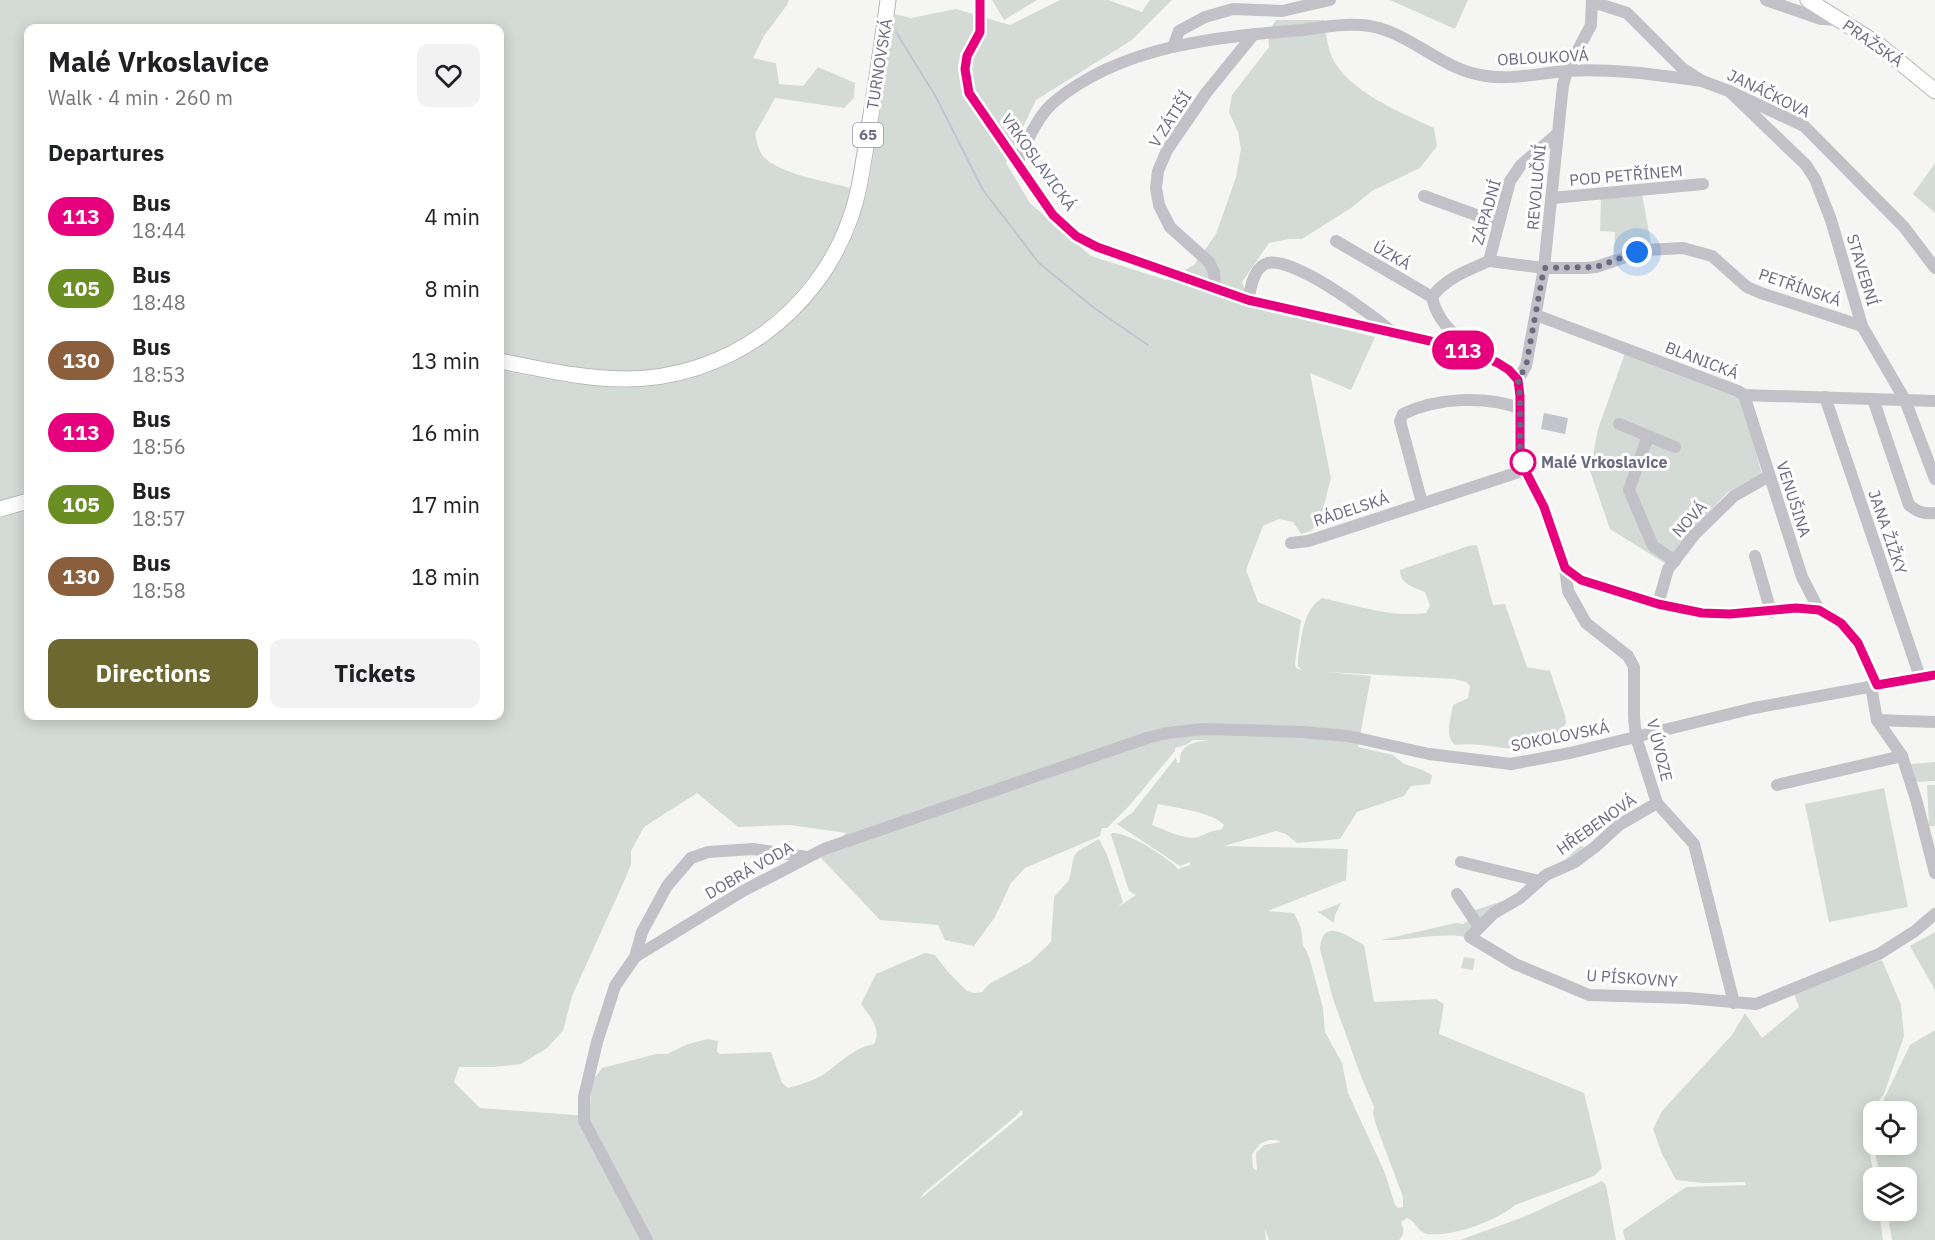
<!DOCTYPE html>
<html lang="en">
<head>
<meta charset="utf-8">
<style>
	body { margin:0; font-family:"IBM Plex Sans",sans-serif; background:#f2f2f2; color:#202124; height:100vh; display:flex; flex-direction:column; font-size:22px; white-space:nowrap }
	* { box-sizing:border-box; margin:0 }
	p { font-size:20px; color:#757577 }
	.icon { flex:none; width:33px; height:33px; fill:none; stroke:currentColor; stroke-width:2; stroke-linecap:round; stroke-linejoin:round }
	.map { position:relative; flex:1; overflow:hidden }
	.details { position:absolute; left:24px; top:24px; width:480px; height:696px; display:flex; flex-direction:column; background:#fff; border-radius:12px; box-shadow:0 3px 15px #0003 }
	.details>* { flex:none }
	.badge { padding:0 12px; border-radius:20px; font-size:21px; line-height:39px }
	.buttons { position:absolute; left:1863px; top:1101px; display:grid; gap:12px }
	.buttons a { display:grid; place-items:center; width:54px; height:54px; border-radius:12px; background:#fff; box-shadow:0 3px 15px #0003; font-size:30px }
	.you { position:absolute; width:30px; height:30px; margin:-15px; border:4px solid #fff; border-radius:50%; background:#1a73e8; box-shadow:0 0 0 9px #1a73e833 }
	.map>.badge { position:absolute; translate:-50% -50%; box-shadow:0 0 0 3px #fff }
	h2 { padding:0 24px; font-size:22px; line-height:54px }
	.round { display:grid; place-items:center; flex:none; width:63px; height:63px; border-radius:12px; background:#f2f2f2 }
	.overview { display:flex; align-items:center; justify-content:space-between; height:102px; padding:0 24px }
	h1 { font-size:28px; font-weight:700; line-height:45px }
	.cta { display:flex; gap:12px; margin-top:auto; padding:12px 24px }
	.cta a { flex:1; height:69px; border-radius:12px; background:#6d6830; color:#fff; font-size:24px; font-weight:700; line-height:69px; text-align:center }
	.cta a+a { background:#f2f2f2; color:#202124 }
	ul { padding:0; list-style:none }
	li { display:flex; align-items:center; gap:18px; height:72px; padding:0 24px }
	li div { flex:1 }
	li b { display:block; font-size:22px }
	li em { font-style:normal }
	li .badge { min-width:66px; font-weight:700; text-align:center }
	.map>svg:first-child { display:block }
	.green { fill:#d4dbd6; fill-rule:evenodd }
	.water { fill:#c3c3ce }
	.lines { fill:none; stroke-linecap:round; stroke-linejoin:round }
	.stream { stroke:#c3c3ce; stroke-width:2 }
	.major-casing { stroke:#b7b6bc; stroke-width:17 }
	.minor { stroke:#c1c1c7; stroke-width:12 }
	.major { stroke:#fff; stroke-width:15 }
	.line-casing { stroke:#fff; stroke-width:14 }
	.line { stroke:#e6007e; stroke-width:9 }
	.walk { stroke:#6c6a81; stroke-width:6; stroke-dasharray:0 10.8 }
	.stop-dot { fill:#fff; stroke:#e6007e; stroke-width:3 }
	.labels { text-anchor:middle; stroke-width:6; stroke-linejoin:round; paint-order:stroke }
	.shield { fill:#fff; stroke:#9897a7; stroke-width:1.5 }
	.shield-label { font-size:15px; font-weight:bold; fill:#6c6a81 }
	.street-label { font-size:16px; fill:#6c6a81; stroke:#fff }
	.stop-label { font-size:16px; font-weight:bold; fill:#6c6a81; stroke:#fff; text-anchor:start }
</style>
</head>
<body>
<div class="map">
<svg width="1935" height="1240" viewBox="0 0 1935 1240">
	<rect width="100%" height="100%" fill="#f5f6f4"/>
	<g class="green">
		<path d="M 0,0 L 789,0 L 787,5 L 764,36 L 753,58 L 776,63 L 779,84 L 803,86 L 818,67 L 855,83 L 854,98 L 844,108 L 775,98 L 755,134 C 757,141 758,150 763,156 C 776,173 829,182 850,188 C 828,292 733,370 627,371 C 584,371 541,360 500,353 L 500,28 L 28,28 L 28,492 L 0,501 Z"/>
		<polygon points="992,0 1037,0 1004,20"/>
		<path d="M 1060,0 L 1108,0 L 1142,12 L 1150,0 L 1172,0 L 1132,40 L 1036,100 L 1006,163 L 1030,203 L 1091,256 L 1166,280 L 1194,265 L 1216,234 L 1236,177 L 1241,149 L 1238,132 L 1229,112 L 1232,95 L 1269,47 L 1268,32 L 1276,20 L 1324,20 C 1326,32 1327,46 1332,57 C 1347,91 1402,113 1434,128 L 1437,146 L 1420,168 L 1372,191 L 1351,208 L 1302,239 L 1289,239 L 1269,243 L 1242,282 L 1250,306 L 1375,337 L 1351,390 L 1310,373 L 1331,478 L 1320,521 L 1311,531 L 1301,534 L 1293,522 L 1279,519 L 1263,526 L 1246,570 L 1258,602 L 1301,620 L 1295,663 L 1296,668 L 1302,670 L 1298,666 L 1298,659 C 1302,638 1302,610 1322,598 C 1356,605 1391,618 1426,613 L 1430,606 L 1425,592 C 1413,587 1400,584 1400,570 L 1468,546 L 1477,545 L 1493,605 L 1505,604 L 1527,667 L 1550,671 L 1565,715 L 1566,723 L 1554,745 L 1545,746 C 1534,740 1528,749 1517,749 C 1496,748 1476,742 1455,745 C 1444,735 1451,718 1453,705 L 1468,698 L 1470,686 L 1466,682 L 1454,679 L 1327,672 L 1371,676 L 1358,747 L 1393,755 L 1404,764 L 1423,770 L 1432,775 L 1430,784 L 1411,786 L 1404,796 L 1357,812 L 1340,839 L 1297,843 L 1286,834 L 1276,831 L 1224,846 L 1348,849 L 1346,880 L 1268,911 L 1294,913 L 1301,928 L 1303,946 L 1306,950 L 1310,960 L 1323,1008 L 1325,1032 L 1342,1063 L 1348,1093 L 1385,1173 L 1395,1205 L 1398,1208 L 1403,1207 L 1403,1197 L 1376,1125 L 1373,1113 L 1374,1107 L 1362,1079 L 1333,999 L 1320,949 C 1322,916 1348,936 1364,945 L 1374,1002 L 1436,999 L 1444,1004 L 1439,1034 L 1584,1093 L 1602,1168 L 1594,1176 L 1515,1205 C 1497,1221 1452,1237 1428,1234 C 1418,1233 1416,1221 1407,1218 L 1401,1222 C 1404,1230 1405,1234 1399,1240 L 1269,1240 L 1265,1229 L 1266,1240 L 0,1240 L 0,518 L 28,510 L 28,716 L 500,716 L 500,370 C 546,378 592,390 639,387 C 746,381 836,305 864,203 C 870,182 872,161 876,140 C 882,98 889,56 895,14 L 911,18 L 956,9 L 1010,25 ZM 1193,740 L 1209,740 C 1195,742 1179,744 1180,762 L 1177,763 L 1176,757 L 1133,812 L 1117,824 L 1180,866 L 1190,862 L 1190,865 L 1178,869 C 1168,857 1128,832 1112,833 L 1111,835 L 1129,891 L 1136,895 L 1118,907 L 1123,902 L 1107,855 L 1099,839 L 1078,851 L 1074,856 L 1069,880 L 1054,897 L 1051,942 L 1030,962 L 989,984 L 982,992 L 974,993 L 967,991 L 948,972 L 935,955 L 925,953 L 876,974 L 861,1004 C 870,1017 882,1028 874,1044 C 855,1047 840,1063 824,1074 C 813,1081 800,1085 788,1088 L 782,1083 L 771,1052 L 720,1054 L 717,1052 L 718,1041 L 708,1039 L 688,1044 L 667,1054 L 656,1054 L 602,1068 L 593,1080 L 588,1116 L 480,1108 L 454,1082 L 459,1067 L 493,1067 L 521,1064 L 547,1048 L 563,1031 L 572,996 L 626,877 L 631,864 L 631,851 L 644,827 L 697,793 L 738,827 L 790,825 L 846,833 L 821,858 L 880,920 L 938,925 L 945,940 L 974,946 L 995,917 L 1011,883 L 1025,868 L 1100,836 L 1102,828 L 1107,828 L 1129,806 L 1175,751 L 1175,748 L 1186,745 ZM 1158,804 C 1176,808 1212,812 1224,825 L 1221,830 C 1209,830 1208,834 1198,837 C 1187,841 1163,829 1152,825 ZM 1021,1110 L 1023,1114 L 920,1199 L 924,1193 L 1016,1116 ZM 1269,1140 L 1276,1140 L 1281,1142 L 1264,1145 L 1256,1153 L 1257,1171 L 1253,1168 L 1252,1154 L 1261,1143 Z"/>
		<polygon points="1390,0 1468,0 1455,29"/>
		<polygon points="1935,163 1935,213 1913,194"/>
		<polygon points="1642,194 1651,243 1614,254 1615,232 1600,231 1601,198"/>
		<polygon points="1625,353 1735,394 1742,403 1762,474 1728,492 1692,529 1666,564 1610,529 1590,471 1598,429"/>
		<polygon points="1935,762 1935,781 1912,782 1911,764"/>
		<polygon points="1927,785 1935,785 1935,826 1929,826"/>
		<polygon points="1884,788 1908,907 1829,922 1805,804"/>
		<path d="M 1563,838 L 1586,848 L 1466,937 C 1439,932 1409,941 1381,940 L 1456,923 L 1463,924 L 1468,921 L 1475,910 L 1515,897 L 1565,860 L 1579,847 Z"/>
		<polygon points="1341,903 1335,915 1334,923 1318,912"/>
		<polygon points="1935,932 1935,990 1910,946"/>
		<polygon points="1464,957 1475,959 1473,970 1461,968"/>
		<polygon points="1882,960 1901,1005 1904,1036 1884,1094 1866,1118 1867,1138 1874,1177 1874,1210 1879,1211 1883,1240 1625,1240 1623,1230 1686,1187 1746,1185 1745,1182 1703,1183 1676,1180 1662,1154 1653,1129 1662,1111 1732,1035 1745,1013 1762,1038 1799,1007 1793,991"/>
		<polygon points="1935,1030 1935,1240 1892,1240 1887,1211 1906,1210 1906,1178 1880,1177 1870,1128 1873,1120 1874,1144 1906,1144 1906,1112 1878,1111 1910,1045"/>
		<polygon points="1602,1181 1606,1185 1616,1240 1460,1240 1526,1216"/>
	</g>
	<polygon class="water" points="1544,413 1568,418 1565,434 1541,429"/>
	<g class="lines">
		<polyline class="stream" points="896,32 936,97 983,190 1039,263 1094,308 1148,345"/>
		<g class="major-casing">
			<g id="major">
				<polyline points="1808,0 1879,45 1935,91"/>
				<path d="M 500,361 C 541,369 583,379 625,379 C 726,379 816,314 850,219 C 860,192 863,163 868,134 C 875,90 882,45 888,0"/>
				<polyline points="0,509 28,501"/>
			</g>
		</g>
		<g class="minor">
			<polyline points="980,0 980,32 967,56 965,69 969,93 1053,215 1076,236 1097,247 1248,300 1439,343 1475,353 1498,363 1509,370 1518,380 1520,396 1520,450 1525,470 1544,507 1565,568 1581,580 1658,604 1702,613 1730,614 1796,608 1819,610 1841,623 1858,643 1877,685"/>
			<polyline points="1766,0 1821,19 1839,20"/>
			<polyline points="1593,2 1627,13 1682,68 1702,81 1729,91 1804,126 1904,227 1935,268"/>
			<polyline points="1173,47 1179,31 1205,17 1233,9 1282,11 1330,0"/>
			<polyline points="1729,91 1806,165 1815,179 1831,220 1862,326 1905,400 1935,479"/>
			<path d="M 1017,163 C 1027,142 1036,118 1054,102 C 1122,45 1217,37 1302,30 C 1327,27 1355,21 1379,28 C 1417,39 1445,71 1486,76 C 1512,80 1540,73 1567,71 C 1612,68 1657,75 1702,81"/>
			<polyline points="1424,196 1498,223"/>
			<polyline points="1552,198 1703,184"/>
			<polyline points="1336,241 1432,297"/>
			<polyline points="1489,261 1544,268 1586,268 1596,267 1646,250 1683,248 1712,256 1747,287 1761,293 1862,326"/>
			<polyline points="1489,261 1510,181 1521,165 1557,134"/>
			<polyline points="1215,288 1214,272 1209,262 1170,227 1159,205 1156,188 1158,171 1167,150 1206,93 1254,34"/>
			<path d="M 1248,300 C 1251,288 1253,270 1265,264 C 1288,252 1373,315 1392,332"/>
			<polyline points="1536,315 1738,391 1744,395 1935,401"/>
			<path d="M 1489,354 C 1480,345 1468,343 1459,337 C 1445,328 1435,312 1432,297 C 1446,278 1468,270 1489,261"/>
			<polyline points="1518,380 1526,366 1544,268 1563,85 1567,71 1591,25 1592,0"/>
			<polyline points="1744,395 1802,577 1819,610"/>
			<polyline points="1825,397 1920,677"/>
			<path d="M 1873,399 L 1909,505 C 1918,512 1923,514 1935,513"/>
			<polyline points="1619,424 1675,447"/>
			<polyline points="1648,436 1629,490 1653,546 1675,561"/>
			<path d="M 1422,503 L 1400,421 L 1403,414 C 1438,397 1485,396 1520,408"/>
			<polyline points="1291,543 1308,541 1330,534 1525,470"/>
			<polyline points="1755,556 1771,612"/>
			<polyline points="1565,568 1568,591 1586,623 1628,656 1634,667 1634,717 1636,737 1657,803 1694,844 1734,1003"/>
			<polyline points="1658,604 1668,569 1695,534 1734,496 1769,476"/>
			<polyline points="1871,686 1877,720 1935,722"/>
			<polyline points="1877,720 1902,756 1916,799 1935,873"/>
			<polyline points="1777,785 1902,756"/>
			<polyline points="1657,803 1619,825 1595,847 1575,862 1546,875 1520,898 1494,913 1470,937 1515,964 1589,995 1687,998 1756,1004 1879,954 1915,931 1935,914"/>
			<polyline points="1461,862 1539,881"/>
			<polyline points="1457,894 1479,927"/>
			<polyline points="635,957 743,891 824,849 1147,738 1167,733 1204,729 1302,732 1348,736 1429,754 1511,764 1570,753 1754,708 1935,675"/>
			<polyline points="647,1240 584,1121 584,1097 597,1042 615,986 635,957 642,932 667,886 691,858 708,852 753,849 807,857"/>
		</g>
		<use href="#major" class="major"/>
	</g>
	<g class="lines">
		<g class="line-casing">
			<polyline id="line" points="980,0 980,32 967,56 965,69 969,93 1053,215 1076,236 1097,247 1248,300 1439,343 1475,353 1498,363 1509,370 1518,380 1520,396 1520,450 1525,470 1544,507 1565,568 1581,580 1658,604 1702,613 1730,614 1796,608 1819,610 1841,623 1858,643 1877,685 1935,675"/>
		</g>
		<use href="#line" class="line"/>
		<polyline class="walk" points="1523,462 1525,470 1520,450 1520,396 1518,380 1526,366 1544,268 1596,267 1637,252"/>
	</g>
	<circle class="stop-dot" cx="1523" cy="462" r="12"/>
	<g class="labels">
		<rect class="shield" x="853" y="123" width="30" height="24" rx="4.5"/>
		<g class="shield-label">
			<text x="868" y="140">65</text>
		</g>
		<g class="street-label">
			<text transform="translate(1873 43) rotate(35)" y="6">PRAŽSKÁ</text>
			<text transform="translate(1543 57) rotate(-3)" y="6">OBLOUKOVÁ</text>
			<text transform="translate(879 64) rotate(-81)" y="6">TURNOVSKÁ</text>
			<text transform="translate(1769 93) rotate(26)" y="6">JANÁČKOVA</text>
			<text transform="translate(1170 119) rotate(-57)" y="6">V ZÁTIŠÍ</text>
			<text transform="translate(1039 162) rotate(54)" y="6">VRKOSLAVICKÁ</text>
			<text transform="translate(1626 175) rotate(-5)" y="6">POD PETŘÍNEM</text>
			<text transform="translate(1536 187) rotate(-85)" y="6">REVOLUČNÍ</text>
			<text transform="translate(1486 212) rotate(-74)" y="6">ZÁPADNÍ</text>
			<text transform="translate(1392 255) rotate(30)" y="6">ÚZKÁ</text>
			<text transform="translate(1863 270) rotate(73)" y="6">STAVEBNÍ</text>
			<text transform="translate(1800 287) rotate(19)" y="6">PETŘÍNSKÁ</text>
			<text transform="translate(1702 360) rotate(21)" y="6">BLANICKÁ</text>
			<text transform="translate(1794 499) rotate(72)" y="6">VENUŠINA</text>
			<text transform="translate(1351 509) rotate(-18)" y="6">RÁDELSKÁ</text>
			<text transform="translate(1689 519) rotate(-47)" y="6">NOVÁ</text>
			<text transform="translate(1888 532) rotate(71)" y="6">JANA ŽIŽKY</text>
			<text transform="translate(1560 736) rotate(-11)" y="6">SOKOLOVSKÁ</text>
			<text transform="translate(1660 750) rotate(76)" y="6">V ÚVOZE</text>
			<text transform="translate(1596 824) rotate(-35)" y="6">HŘEBENOVÁ</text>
			<text transform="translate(749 870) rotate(-30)" y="6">DOBRÁ VODA</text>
			<text transform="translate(1632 978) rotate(4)" y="6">U PÍSKOVNY</text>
		</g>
		<g class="stop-label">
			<text x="1541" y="468">Malé Vrkoslavice</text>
		</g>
	</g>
</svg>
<div class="buttons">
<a><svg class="icon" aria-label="locate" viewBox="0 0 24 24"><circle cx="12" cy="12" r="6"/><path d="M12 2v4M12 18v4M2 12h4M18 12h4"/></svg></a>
<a><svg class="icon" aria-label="layers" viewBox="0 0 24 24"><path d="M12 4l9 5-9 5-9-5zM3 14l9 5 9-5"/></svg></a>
</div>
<div class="you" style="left:1637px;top:252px"></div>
<b class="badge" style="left:1463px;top:350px;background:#e6007e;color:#fff">113</b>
<section class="details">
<div class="overview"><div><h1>Malé Vrkoslavice</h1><p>Walk · 4 min · 260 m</p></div><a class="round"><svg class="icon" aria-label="heart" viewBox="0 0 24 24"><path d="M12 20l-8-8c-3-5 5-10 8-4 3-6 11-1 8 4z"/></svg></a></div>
<h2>Departures</h2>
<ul>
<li><span class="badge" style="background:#e6007e;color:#fff">113</span><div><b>Bus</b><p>18:44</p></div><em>4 min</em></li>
<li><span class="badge" style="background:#6b8e23;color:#fff">105</span><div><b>Bus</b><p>18:48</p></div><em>8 min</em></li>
<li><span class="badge" style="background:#8b5e3c;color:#fff">130</span><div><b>Bus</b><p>18:53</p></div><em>13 min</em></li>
<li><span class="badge" style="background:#e6007e;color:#fff">113</span><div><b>Bus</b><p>18:56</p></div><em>16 min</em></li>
<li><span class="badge" style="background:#6b8e23;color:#fff">105</span><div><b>Bus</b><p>18:57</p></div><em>17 min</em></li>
<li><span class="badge" style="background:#8b5e3c;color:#fff">130</span><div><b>Bus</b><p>18:58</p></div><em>18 min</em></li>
</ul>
<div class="cta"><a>Directions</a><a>Tickets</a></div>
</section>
</div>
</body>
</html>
